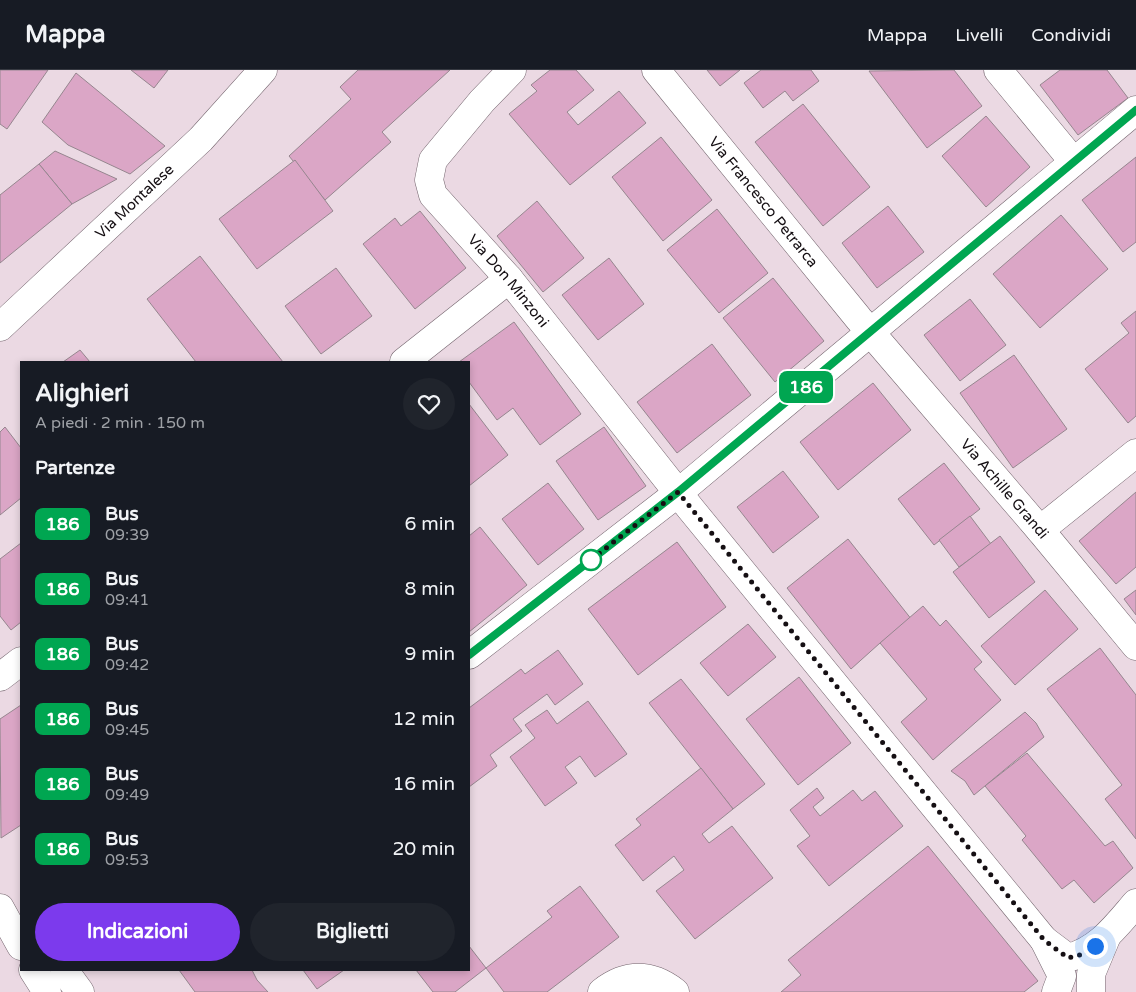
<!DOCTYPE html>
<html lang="it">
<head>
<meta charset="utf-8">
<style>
	body { margin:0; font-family:"Varela Round",sans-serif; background:#20242c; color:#f1f3f6; height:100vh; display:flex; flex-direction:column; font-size:19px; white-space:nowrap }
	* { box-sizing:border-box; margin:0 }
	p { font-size:16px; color:#9ea1a6 }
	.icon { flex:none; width:28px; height:28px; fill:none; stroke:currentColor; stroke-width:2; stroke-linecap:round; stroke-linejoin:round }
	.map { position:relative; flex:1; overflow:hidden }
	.details { position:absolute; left:20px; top:291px; width:450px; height:610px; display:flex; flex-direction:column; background:#171b24; border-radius:0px; box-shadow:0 2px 8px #0003 }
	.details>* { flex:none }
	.badge { padding:0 10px; border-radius:8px; font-size:18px; line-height:32px }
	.you { position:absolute; width:25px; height:25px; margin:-12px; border:4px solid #fff; border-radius:50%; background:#1a73e8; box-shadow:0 0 0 8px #1a73e833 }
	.map>.badge { position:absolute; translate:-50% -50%; box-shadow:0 0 0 2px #fff }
	h2 { padding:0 15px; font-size:19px; line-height:45px }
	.round { display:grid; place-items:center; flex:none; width:52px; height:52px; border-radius:26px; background:#20242c }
	.summary { display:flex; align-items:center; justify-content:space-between; height:85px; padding:0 15px }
	h1 { font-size:24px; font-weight:800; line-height:38px }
	.primary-button { display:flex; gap:10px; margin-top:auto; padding:10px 15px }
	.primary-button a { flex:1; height:58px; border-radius:30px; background:#7c3aed; color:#fff; font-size:20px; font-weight:800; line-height:58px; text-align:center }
	.primary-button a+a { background:#20242c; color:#f1f3f6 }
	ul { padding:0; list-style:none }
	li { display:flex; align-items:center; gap:15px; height:65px; padding:0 15px }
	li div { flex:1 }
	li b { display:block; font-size:19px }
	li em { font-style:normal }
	li .badge { min-width:55px; font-weight:700; text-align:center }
	header { display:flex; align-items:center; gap:30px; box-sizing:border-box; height:70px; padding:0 25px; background:#171b24; border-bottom:1px solid #363941 }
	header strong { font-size:24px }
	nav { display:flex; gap:28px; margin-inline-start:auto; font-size:18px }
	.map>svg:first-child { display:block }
	.building { fill:#dba6c6; stroke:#96868f }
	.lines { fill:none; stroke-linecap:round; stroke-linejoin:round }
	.street-casing { stroke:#73646d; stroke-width:29 }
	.secondary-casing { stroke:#73646d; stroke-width:29 }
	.street { stroke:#fff; stroke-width:28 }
	.secondary { stroke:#fff; stroke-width:28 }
	.line-casing { stroke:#fff; stroke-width:11 }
	.line { stroke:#00a651; stroke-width:8 }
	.walk { stroke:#150f13; stroke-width:5; stroke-dasharray:0 9 }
	.stop-dot { fill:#fff; stroke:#00a651; stroke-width:2.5 }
	.labels { text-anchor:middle; stroke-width:4; stroke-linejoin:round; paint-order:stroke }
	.street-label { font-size:15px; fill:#150f13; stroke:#fff }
</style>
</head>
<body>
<header>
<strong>Mappa</strong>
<nav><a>Mappa</a><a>Livelli</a><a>Condividi</a></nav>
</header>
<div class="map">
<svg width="1136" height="922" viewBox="0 0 1136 922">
	<rect width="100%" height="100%" fill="#ebd9e3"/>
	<g class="building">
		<polygon points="0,0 48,0 7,59 0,54"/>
		<polygon points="131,0 168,0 154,18"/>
		<polygon points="358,0 450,0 382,62 391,72 325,130 289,86 351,29 340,17"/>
		<polygon points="550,0 576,0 594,20 567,42 578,55 619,21 646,53 570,115 509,44 537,21 531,15"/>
		<polygon points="707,0 740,0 720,16"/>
		<polygon points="761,0 811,0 819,11 793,31 785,21 763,38 744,13"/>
		<polygon points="954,0 982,36 927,78 869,1"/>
		<polygon points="1060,0 1107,0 1128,28 1078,65 1040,15"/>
		<polygon points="76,3 165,76 130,104 68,75 42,52"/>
		<polygon points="803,34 870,117 823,156 755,72"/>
		<polygon points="986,46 1030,97 986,137 942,86"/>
		<polygon points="661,67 712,130 663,171 612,107"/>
		<polygon points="55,81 117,109 72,134 39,94"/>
		<polygon points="1136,87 1136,172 1123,182 1082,130"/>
		<polygon points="295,90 333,141 257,199 219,149"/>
		<polygon points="39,94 72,134 0,193 0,125"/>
		<polygon points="537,131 584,188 543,222 497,166"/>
		<polygon points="888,136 924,182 877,218 842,173"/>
		<polygon points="717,139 768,203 719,243 667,180"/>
		<polygon points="420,141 466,198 415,239 363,174 395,148 401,156"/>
		<polygon points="1061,145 1108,199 1040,258 993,204"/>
		<polygon points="200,186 283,292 196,292 147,229"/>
		<polygon points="609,188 644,234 598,270 562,225"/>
		<polygon points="336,198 372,246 321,284 285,236"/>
		<polygon points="773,208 824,271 775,312 723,248"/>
		<polygon points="970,229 1006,275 960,311 924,265"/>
		<polygon points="1136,241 1136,346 1128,353 1085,299 1129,263 1121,253"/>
		<polygon points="514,252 581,344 540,375 513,338 497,350 469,312 469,292 459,292"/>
		<polygon points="712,274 751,325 677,383 637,332"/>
		<polygon points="80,280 90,292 63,292"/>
		<polygon points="1014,285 1067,359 1013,398 960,323"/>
		<polygon points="873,313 911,360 838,420 800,372"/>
		<polygon points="469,334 508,385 469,416"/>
		<polygon points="5,357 21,378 21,428 0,445 0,362"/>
		<polygon points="604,357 646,416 598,450 556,391"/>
		<polygon points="944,393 980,439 934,475 898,429"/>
		<polygon points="783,401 819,447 773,483 737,437"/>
		<polygon points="548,413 584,459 538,495 502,449"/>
		<polygon points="1136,422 1136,497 1116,514 1079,471"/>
		<polygon points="970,446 991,474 959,497 939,470"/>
		<polygon points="480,457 527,515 469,562 469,466"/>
		<polygon points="1000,466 1035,512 989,548 953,502"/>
		<polygon points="848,469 912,550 880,573 851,599 787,518"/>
		<polygon points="677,472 726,537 638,605 588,539"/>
		<polygon points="21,473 21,552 11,560 0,546 0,489"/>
		<polygon points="1045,520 1078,559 1015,615 981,576"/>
		<polygon points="1136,520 1136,545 1124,529"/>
		<polygon points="923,536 940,556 946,550 982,592 974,599 1001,630 933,690 901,652 927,629 880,573"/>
		<polygon points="748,554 776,587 728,626 700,593"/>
		<polygon points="1100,578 1136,625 1136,769 1105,729 1122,715 1047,619"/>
		<polygon points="558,580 583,614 555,635 547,624 513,649 522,661 490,685 497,696 469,717 469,638 521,599 525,604"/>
		<polygon points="799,607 851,673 798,715 746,649"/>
		<polygon points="681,609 765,714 733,739 649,633"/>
		<polygon points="588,631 627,684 595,707 580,686 565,697 577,713 545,736 510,687 535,668 525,655 547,640 557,654"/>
		<polygon points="21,635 21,755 1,768 0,649"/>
		<polygon points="1025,642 1036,653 1044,667 974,725 965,711 951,701"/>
		<polygon points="1027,683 1105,776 1113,771 1133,798 1094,833 1074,810 1062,819 1022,770 1026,766 985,716"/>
		<polygon points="701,698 733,739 702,764 709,773 732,756 773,808 695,869 656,821 684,800 674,786 643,811 615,775 641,755 636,749"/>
		<polygon points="817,718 824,728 813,737 820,746 853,720 862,731 875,721 903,756 829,816 797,776 810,766 790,740"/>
		<polygon points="928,776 1038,911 1024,922 781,922 801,905 788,890"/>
		<polygon points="580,816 619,867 547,922 504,922 486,898 552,847 547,841"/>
		<polygon points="469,876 486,898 455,922 433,922 416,900 469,900"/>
		<polygon points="179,900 252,900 257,910 268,922 195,922"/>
		<polygon points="303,900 344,900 317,919"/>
	</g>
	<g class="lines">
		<g class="street-casing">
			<g id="street">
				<path id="s1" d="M 512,0 L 482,31 L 433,90 L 429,110 L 433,125 L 509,209 L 690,438 L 1044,870 L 1062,906 L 1056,922"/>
				<path id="s2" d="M 656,0 L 859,249 L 1040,460 L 1136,576"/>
				<polyline points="998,0 1073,91"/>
				<polyline points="404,292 509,209"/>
				<polyline points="1040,460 1136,383"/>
				<polyline points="469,585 678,423 1136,40"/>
				<polyline points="0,607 21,591"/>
				<path d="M 1044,870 L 1068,888 C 1099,880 1116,856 1136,833"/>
				<path d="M 602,922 C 626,903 651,903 675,922"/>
				<polyline points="1091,922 1091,904 1106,868"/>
			</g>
		</g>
		<g class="secondary-casing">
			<g id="secondary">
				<path id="s3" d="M 0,257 L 201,69 L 263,0"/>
				<polyline points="0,838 21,876"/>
				<polyline points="33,900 47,922"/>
				<polyline points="64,900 80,922"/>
			</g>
		</g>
		<use href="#street" class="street"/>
		<use href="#secondary" class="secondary"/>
	</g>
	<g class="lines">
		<g class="line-casing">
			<polyline id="line" points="469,585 678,422 1136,40"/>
		</g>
		<use href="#line" class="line"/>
		<polyline class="walk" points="591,490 588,492 678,422 1044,870 1068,888 1084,884 1095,876"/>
	</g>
	<circle class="stop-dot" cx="591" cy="490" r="10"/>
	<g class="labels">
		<g class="street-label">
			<text dy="5" stroke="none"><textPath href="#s3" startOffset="184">Via Montalese</textPath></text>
			<text dy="5" stroke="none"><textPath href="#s2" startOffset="170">Via Francesco Petrarca</textPath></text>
			<text dy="5" stroke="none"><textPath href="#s1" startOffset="270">Via Don Minzoni</textPath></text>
			<text dy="5" stroke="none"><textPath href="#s2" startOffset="545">Via Achille Grandi</textPath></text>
		</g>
	</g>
</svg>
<div class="you" style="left:1095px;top:876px"></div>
<b class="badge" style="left:806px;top:317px;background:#00a651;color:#fff">186</b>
<section class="details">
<div class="summary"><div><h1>Alighieri</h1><p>A piedi · 2 min · 150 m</p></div><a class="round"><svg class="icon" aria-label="heart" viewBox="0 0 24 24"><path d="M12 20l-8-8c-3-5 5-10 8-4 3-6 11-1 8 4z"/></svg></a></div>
<h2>Partenze</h2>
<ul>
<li><span class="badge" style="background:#00a651;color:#fff">186</span><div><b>Bus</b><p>09:39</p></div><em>6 min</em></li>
<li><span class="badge" style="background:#00a651;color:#fff">186</span><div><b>Bus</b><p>09:41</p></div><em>8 min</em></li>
<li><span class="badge" style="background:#00a651;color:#fff">186</span><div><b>Bus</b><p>09:42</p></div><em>9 min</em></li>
<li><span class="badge" style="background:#00a651;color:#fff">186</span><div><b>Bus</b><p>09:45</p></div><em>12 min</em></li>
<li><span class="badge" style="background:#00a651;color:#fff">186</span><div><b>Bus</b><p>09:49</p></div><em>16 min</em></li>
<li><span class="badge" style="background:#00a651;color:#fff">186</span><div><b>Bus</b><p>09:53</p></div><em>20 min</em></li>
</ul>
<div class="primary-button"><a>Indicazioni</a><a>Biglietti</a></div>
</section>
</div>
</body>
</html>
